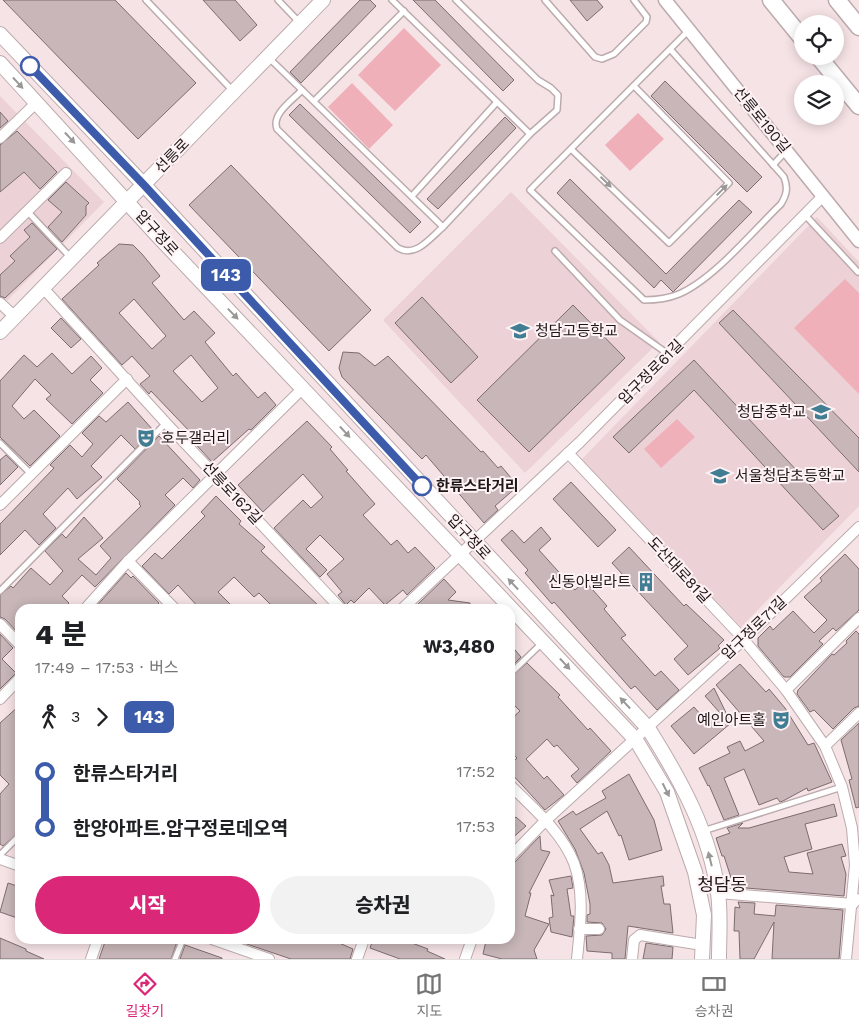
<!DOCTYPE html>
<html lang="ko">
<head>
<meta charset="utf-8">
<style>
	body { margin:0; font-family:"Work Sans","Noto Sans KR",sans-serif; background:#f2f2f2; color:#202124; height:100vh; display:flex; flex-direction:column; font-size:19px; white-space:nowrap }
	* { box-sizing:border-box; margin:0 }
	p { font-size:16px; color:#757577 }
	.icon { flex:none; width:28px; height:28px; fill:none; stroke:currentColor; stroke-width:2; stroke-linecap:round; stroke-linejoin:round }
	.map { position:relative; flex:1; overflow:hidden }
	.side { position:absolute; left:15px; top:604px; width:500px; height:340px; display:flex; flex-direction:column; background:#fff; border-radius:15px; box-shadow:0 2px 12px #0003 }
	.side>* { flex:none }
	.badge { padding:0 10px; border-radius:8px; font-size:18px; line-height:32px }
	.tools { position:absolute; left:794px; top:15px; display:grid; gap:10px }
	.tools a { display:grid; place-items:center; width:50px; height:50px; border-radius:50%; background:#fff; box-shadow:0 2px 12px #0003; font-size:25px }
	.map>.badge { position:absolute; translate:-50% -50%; box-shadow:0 0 0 2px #fff }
	.legs { display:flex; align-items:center; gap:8px; height:55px; padding:0 20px; font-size:16px }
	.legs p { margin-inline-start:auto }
	.head { display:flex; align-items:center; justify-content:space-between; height:85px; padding:0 20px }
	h1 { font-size:28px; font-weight:800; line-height:38px }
	.action { display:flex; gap:10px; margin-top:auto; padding:10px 20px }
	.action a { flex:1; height:58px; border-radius:30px; background:#db2777; color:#fff; font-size:20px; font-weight:800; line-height:58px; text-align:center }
	.action a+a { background:#f2f2f2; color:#202124 }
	ul { padding:0 20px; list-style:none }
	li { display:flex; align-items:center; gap:18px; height:55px; font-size:19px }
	li i { display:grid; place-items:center; width:8px; height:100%; margin:0 6px; background:currentColor }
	li i::after { content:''; width:12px; height:12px; margin:-6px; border:4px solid; border-radius:50%; background:#fff }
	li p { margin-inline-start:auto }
	li:first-child i { background:linear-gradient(#0000 50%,currentColor 0) }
	li:last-child i { background:linear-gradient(currentColor 50%,#0000 0) }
	.dock { display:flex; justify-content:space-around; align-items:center; height:70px; border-top:1px solid #e0e0e0; background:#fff; font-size:14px; color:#757577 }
	.dock a { display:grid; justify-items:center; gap:2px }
	.dock .on { color:#db2777 }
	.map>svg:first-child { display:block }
	.built { fill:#ecd2d6 }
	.green { fill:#f0b0ba }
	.building { fill:#c8b6b8; stroke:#7d6c6f; fill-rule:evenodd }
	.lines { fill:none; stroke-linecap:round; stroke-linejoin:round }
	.service-casing { stroke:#bcabad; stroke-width:8 }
	.minor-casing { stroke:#bcabad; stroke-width:12 }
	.tertiary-casing { stroke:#bcabad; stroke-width:15 }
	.secondary-casing { stroke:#bcabad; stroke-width:16 }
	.trunk-casing { stroke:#bcabad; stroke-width:19 }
	.service { stroke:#fff; stroke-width:5 }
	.minor { stroke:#fff; stroke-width:10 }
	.tertiary { stroke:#fff; stroke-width:12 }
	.secondary { stroke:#fff; stroke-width:14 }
	.trunk { stroke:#fff; stroke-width:16 }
	.oneway { fill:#9a9797 }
	.line-1-casing { stroke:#fff; stroke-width:11 }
	.line-1 { stroke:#3d5bab; stroke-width:8 }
	.stop-1-dot { fill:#fff; stroke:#3d5bab; stroke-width:2.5 }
	.labels { text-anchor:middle; stroke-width:4; stroke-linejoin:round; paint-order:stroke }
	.street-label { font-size:15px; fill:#1e1718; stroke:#fef2f4 }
	.poi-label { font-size:15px; fill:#1e1718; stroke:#fef2f4; text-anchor:start }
	.stop-label { font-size:15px; font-weight:bold; fill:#1e1718; stroke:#fef2f4; text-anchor:start }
	.quarter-label { font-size:18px; fill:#1e1718; stroke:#fef2f4 }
</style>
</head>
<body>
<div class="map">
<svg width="859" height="959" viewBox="0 0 859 959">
	<rect width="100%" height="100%" fill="#f6e3e6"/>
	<g class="built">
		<polygon points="0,96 104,202 0,308"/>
		<polygon points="511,192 659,342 525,473 383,320"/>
		<polygon points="817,217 859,262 859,506 741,627 581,460"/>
	</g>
	<g class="green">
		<polygon points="404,28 441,65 395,111 358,75"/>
		<polygon points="352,83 393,125 369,149 328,107"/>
		<polygon points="638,113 664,139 630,171 605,145"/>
		<polygon points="845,279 859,293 859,394 794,328"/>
		<polygon points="677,419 695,437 661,468 644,449"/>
	</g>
	<g class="building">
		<polygon points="3,0 115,0 196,83 138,139"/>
		<polygon points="203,0 235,0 257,25 240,41"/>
		<polygon points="360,0 370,0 376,6 301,83 290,72"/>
		<polygon points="413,0 435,0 514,80 503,91"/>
		<polygon points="570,0 597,0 603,7 587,21"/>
		<polygon points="665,81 762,177 747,192 651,96"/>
		<polygon points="300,104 421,222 410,233 289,115"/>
		<polygon points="0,112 8,121 0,128"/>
		<polygon points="505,117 516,128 438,209 427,199"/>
		<polygon points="17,131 57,172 40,189 24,172 0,192 0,145"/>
		<polygon points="231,165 371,310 329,351 189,205"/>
		<polygon points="570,179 666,274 739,200 752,212 673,292 661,280 654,288 557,193"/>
		<polygon points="66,182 89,203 86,206 86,215 62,242 48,227 62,212 48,200"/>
		<polygon points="32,223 57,249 5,298 0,296 0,275 15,261 10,256 30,237 24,230"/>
		<path d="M 119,244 L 133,245 L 142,254 L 160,276 L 152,283 L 184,320 L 194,311 L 215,333 L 205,342 L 233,376 L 236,373 L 258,398 L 265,392 L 276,405 L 251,430 L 249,429 L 212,462 L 191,439 L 194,436 L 151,391 L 149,394 L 140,384 L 150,376 L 132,356 L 122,365 L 62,299 L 99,265 L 97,263 ZM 134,299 L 166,336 L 152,349 L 119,313 ZM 191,355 L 218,388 L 202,402 L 173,371 Z"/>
		<polygon points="422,297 478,357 451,383 395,323"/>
		<polygon points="573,305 625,358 529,452 477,400"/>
		<polygon points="733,310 859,438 859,472 719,323"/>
		<polygon points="61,318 81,339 71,348 51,328"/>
		<polygon points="343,352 359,353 375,366 388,356 481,452 483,451 498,468 501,466 518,486 495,506 498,510 484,523 426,455 422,459 342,377 339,368"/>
		<polygon points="52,353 72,374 91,356 102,368 90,380 103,393 72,424 46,399 51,395 35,379 12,406 24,419 34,410 60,436 30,466 0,437 0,381 24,355 37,367"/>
		<polygon points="694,360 839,516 823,530 694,390 629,453 613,437"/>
		<polygon points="128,402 153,430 135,449 121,435 91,466 102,477 77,499 68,488 43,514 56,528 39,545 25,530 0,555 0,524 54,468 50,465 70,445 82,457 93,444 82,433 99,416 106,422"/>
		<polygon points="307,421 332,447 330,449 348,470 346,471 375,504 363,515 391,545 397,540 408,553 415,547 435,568 407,595 403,590 385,605 369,588 354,603 351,600 346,605 338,595 342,592 327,574 344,559 320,535 306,549 327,570 320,577 274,528 303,500 311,508 323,497 303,474 263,512 238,485"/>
		<polygon points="159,436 200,480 193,488 183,478 165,495 175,505 95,587 82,575 62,596 69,603 63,609 20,609 20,635 5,619 0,617 0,595 11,586 13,588 31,568 50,585 63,571 45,551 62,534 66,538 84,517 103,538 78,559 96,575 111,558 100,546 141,506 139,504 140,502 117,479"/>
		<polygon points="6,455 18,467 0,485 0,460"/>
		<polygon points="571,482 616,530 598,547 553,499"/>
		<polygon points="216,496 241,521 239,524 265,547 261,551 322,609 275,609 259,593 254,597 234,577 218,592 235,609 200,609 178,585 169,594 142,566 155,553 162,559 205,516 201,512"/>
		<polygon points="541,527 551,539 539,550 575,590 585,581 607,606 604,609 626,635 621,638 655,676 661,671 679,690 657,710 635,686 631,689 554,602 552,604 525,573 528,570 501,540 512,530 524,543"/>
		<polygon points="629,547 684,606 686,604 724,640 718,646 720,648 688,675 674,659 688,646 612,563"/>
		<polygon points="845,554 859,569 859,610 836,631 833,628 819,641 823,644 790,677 784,677 758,646 758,638 770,626 773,630 793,611 814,633 827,620 804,597 822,581 820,578"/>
		<polygon points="126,573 131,578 133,576 159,603 153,609 94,609"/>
		<polygon points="444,579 456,592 448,600 470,603 470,609 420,609 417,605"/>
		<polygon points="856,631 859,634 859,706 854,708 833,729 814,710 810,712 797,694 798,690 832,654 834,655 847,643 846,641"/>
		<polygon points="0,634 13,648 2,659 16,673 0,689"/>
		<polygon points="510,644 521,657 510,668"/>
		<polygon points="527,663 560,695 558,697 588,730 590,728 611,751 577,783 571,776 579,769 557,745 554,747 547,739 526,759 544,779 547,776 564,795 545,810 510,772 510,765 517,758 510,751 510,720 520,711 510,701 510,678"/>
		<polygon points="740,664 766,692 769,689 785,708 808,745 814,743 832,782 808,791 807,788 783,801 780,802 777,798 759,805 744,769 724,778 739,815 724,820 709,785 708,786 699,768 730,753 727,747 740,741 745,751 764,741 716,685"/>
		<polygon points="714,688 731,723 694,754 671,726 694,707 708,723 720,713 705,696"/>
		<polygon points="20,705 20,831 3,846 0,844 0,794 9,784 0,775 0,723"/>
		<polygon points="859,723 859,807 856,808 849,780 852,779 841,740"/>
		<polygon points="629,774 654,820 662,850 629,860 621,835 619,836 607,811 580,829 598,854 602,852 609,865 613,883 663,876 664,886 661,886 664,904 670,904 673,933 628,926 625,959 612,959 612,953 587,951 586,936 602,935 606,929 602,923 587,922 587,915 590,914 590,904 584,873 575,849 558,821 573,811 576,815 606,798 602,791"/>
		<polygon points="834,804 837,816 805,824 812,849 784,857 789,872 813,874 807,853 842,844 846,856 841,857 846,874 844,896 734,887 724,856 722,856 716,838 730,833 727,828 743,823 738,828 749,828"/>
		<polygon points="516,817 526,826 510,840 510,822"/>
		<polygon points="540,836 541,850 550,852 529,893 531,893 525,916 549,924 534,950 537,959 502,959 483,954 486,941 491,942 492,939 510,939 510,864 515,862"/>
		<polygon points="571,876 573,888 567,889 571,916 574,916 572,937 551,932 549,918 553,917 551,895 554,896 549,880"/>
		<polygon points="8,883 20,887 20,919 0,912"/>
		<polygon points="738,902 755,903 754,914 775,916 776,905 843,910 839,959 772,959 774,922 754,959 740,959 739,931 734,931 735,907 740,908"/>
		<polygon points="0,938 26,949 26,951 44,959 0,959"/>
		<polygon points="106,939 178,939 171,959 99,959"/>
		<polygon points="232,939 330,939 353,949 350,959 291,959"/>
		<polygon points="373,939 393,939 403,943 404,940 428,949 427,951 445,959 400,959 370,948"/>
		<polygon points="646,943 673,947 672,959 643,959"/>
		<polygon points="185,945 222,958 222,959 180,959"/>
	</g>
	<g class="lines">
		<g class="service-casing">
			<g id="service">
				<polyline points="146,0 234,92"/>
				<polyline points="278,0 300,23"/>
				<polyline points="456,0 538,80 551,88 558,95 557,110 530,134"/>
				<polyline points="545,0 595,57 602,59 614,54 646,22 647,17 634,0"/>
				<path d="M 670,49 L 784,177 C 788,188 787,194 781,204 C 753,231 714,279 679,294 C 667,299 656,300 644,300 L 530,190 L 689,30"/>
				<polyline points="268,57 443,227 530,134 392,0"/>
				<path d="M 302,90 C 293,100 271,114 277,129 L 398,248 C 416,258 430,238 443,227"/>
				<polyline points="314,101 404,11"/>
				<polyline points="571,149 669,243 729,183 634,86"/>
				<polyline points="773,165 786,151"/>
				<polyline points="412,196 497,102"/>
				<polyline points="27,211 71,258"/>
				<polyline points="805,215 858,272"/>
				<polyline points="555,251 620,320 668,354"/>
				<polyline points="0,443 31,474"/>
				<polyline points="0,591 166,423"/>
				<polyline points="510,674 542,643"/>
				<polyline points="703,831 842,787"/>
				<polyline points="0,855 20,835"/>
				<polyline points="175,959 183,939"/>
			</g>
		</g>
		<g class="minor-casing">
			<g id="minor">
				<polyline points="0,138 36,103"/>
				<polyline points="0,238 66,173"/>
				<polyline points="44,289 166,423 341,609"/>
				<polyline points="0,303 15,317"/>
				<polyline points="568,453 738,633 786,690 825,746 842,787 852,828 855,865 846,959"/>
				<polyline points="0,505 127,379"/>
				<polyline points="128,561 175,609"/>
				<polyline points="85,609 128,561 303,388"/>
				<polyline points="402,609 580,442 823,196"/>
				<polyline points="0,624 20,645"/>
				<polyline points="786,690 859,618"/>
				<polyline points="0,699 20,678"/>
				<polyline points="825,746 859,713"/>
				<path d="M 510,785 C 532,807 562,832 574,863 C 585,893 580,928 577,959"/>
				<polyline points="510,857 545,821 742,641 859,527"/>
				<polyline points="0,859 20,866"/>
				<polyline points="718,893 853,904 857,899"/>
				<polyline points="579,929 599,929"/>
				<polyline points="212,939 269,959"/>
				<polyline points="91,959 98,939"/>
				<polyline points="357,959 364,939"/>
				<polyline points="465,959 472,939"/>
				<polyline points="632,959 634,940 640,935 702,945"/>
			</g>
		</g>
		<g class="tertiary-casing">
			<polyline id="tertiary" points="665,0 859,241"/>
		</g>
		<g class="secondary-casing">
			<g id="secondary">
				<path d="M 0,34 L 144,185 L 648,728 C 680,779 710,832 718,893 C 721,914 719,938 719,959"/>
				<polyline points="0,63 157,235 636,740 667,792 695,872 704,915 702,959"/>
				<polyline points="0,332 323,0"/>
			</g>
		</g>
		<g class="trunk-casing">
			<g id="trunk">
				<polyline points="771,0 802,38"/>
				<polyline points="837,0 859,27"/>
				<polyline points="818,56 859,106"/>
			</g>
		</g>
		<use href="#service" class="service"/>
		<use href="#minor" class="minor"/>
		<use href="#tertiary" class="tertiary"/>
		<use href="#secondary" class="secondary"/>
		<use href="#trunk" class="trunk"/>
	</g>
	<defs><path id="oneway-solid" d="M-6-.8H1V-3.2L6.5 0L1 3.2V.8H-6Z" transform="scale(1.25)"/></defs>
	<g class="oneway">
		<use href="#oneway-solid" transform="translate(18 83) rotate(47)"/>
		<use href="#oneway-solid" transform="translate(70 138) rotate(47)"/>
		<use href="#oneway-solid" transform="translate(606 182) rotate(44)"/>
		<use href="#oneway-solid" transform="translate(722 190) rotate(-45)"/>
		<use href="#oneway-solid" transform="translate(233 314) rotate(46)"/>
		<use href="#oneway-solid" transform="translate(345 432) rotate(47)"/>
		<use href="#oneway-solid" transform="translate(513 584) rotate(-133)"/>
		<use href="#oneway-solid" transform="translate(565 664) rotate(47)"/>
		<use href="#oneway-solid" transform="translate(625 703) rotate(-133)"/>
		<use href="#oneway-solid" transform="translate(666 790) rotate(63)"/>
		<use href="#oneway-solid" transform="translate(710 859) rotate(-104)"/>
	</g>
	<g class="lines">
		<g class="line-1-casing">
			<polyline id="line-1" points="30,66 144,185 422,486"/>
		</g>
		<use href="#line-1" class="line-1"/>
	</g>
	<defs>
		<g id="school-bare" transform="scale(1.5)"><path d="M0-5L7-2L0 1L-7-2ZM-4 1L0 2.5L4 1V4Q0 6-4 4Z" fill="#417e94" stroke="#fef2f4" stroke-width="2.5" paint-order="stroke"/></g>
		<g id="theatre-bare" transform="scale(1.5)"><path d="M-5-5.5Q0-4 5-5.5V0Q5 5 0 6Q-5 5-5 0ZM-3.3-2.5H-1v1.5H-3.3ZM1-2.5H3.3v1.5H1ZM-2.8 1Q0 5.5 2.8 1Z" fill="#417e94" stroke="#fef2f4" stroke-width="2.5" paint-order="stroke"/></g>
		<g id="building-bare" transform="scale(1.5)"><path d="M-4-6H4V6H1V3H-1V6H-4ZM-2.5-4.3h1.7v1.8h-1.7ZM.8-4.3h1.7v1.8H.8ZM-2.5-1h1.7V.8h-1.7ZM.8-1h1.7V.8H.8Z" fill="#417e94" stroke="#fef2f4" stroke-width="2.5" paint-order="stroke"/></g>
	</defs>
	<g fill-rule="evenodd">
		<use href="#school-bare" x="520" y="331"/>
		<use href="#school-bare" x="821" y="412"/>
		<use href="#theatre-bare" x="146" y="438"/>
		<use href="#school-bare" x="720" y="476"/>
		<use href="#building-bare" x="646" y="582"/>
		<use href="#theatre-bare" x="781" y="720"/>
	</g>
	<g class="stop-1-dot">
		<circle cx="30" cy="66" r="9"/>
		<circle cx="422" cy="486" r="9"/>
	</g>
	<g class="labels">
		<g class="street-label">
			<text transform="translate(762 120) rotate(51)" y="5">선릉로190길</text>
			<text transform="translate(172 156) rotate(-46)" y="5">선릉로</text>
			<text transform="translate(157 233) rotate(48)" y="5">압구정로</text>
			<text transform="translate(651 372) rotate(-45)" y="5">압구정로61길</text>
			<text transform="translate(232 493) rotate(47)" y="5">선릉로162길</text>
			<text transform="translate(469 537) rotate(47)" y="5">압구정로</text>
			<text transform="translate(679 570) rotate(47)" y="5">도산대로81길</text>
			<text transform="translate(754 628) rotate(-44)" y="5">압구정로71길</text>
		</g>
		<g class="poi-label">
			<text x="535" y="336">청담고등학교</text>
			<text x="806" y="417" text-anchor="end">청담중학교</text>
			<text x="161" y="443">호두갤러리</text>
			<text x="735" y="481">서울청담초등학교</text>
			<text x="631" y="587" text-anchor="end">신동아빌라트</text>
			<text x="766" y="725" text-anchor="end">예인아트홀</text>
		</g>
		<g class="stop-label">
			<text x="436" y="491">한류스타거리</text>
		</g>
		<g class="quarter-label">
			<text x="722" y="891">청담동</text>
		</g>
	</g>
</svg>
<div class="tools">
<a><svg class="icon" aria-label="locate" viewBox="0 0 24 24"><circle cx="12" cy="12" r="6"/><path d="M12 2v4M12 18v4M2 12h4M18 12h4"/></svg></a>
<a><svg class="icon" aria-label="layers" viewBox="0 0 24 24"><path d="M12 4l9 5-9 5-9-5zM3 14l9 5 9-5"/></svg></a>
</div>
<b class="badge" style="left:226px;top:275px;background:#3d5bab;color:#fff">143</b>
<section class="side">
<div class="head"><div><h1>4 분</h1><p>17:49 – 17:53 · 버스</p></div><b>₩3,480</b></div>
<div class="legs"><svg class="icon" aria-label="walk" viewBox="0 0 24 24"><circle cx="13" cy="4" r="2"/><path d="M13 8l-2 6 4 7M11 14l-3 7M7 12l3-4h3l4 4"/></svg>3<svg class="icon" aria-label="forward" viewBox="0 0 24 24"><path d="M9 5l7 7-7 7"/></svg><b class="badge" style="background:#3d5bab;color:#fff">143</b></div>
<ul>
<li><i style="color:#3d5bab"></i><b>한류스타거리</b><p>17:52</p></li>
<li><i style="color:#3d5bab"></i><b>한양아파트.압구정로데오역</b><p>17:53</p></li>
</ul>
<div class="action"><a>시작</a><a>승차권</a></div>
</section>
</div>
<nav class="dock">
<a class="on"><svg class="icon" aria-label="directions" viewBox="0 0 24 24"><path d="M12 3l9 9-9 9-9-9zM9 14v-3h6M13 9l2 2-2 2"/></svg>길찾기</a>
<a><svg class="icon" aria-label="map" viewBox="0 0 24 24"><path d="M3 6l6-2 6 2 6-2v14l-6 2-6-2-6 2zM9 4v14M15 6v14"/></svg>지도</a>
<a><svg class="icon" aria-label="tickets" viewBox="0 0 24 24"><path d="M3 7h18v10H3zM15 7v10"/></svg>승차권</a>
</nav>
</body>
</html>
